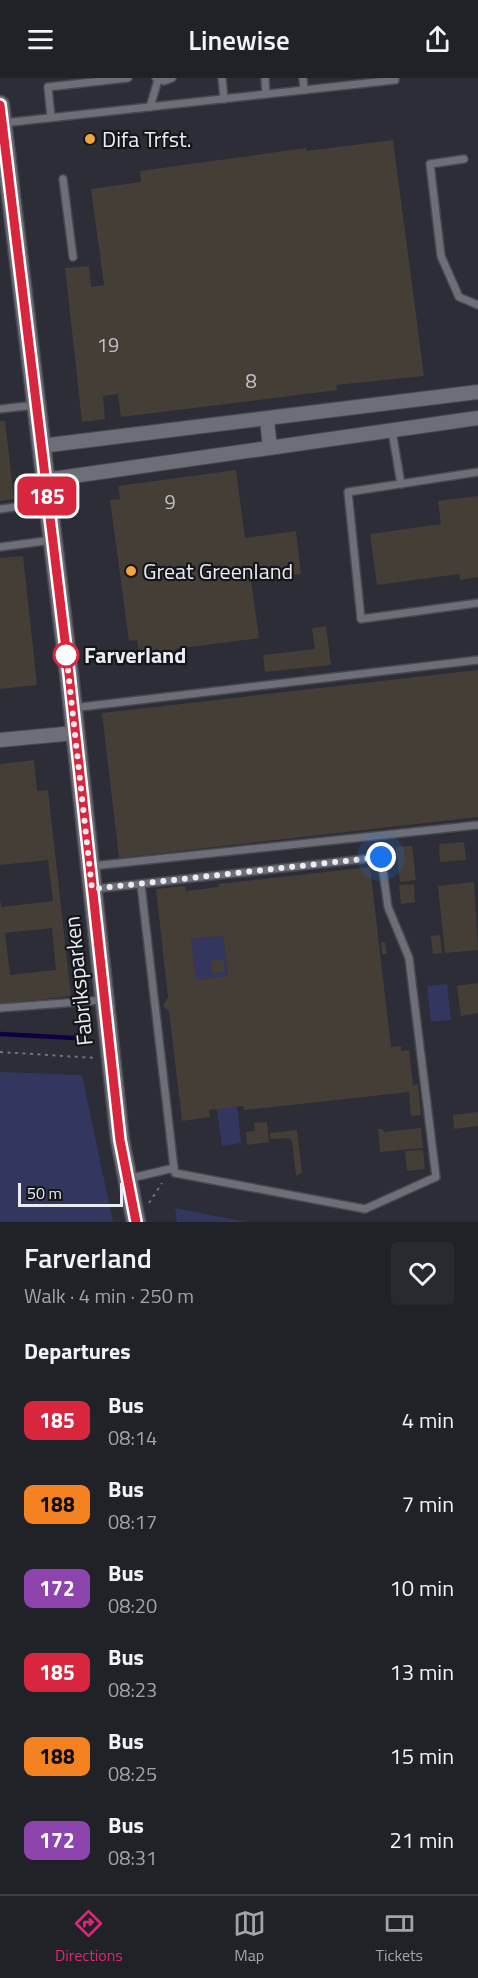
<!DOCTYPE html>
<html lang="en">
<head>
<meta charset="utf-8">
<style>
	body { margin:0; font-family:"Titillium Web",sans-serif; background:#292a30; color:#f1f3f6; height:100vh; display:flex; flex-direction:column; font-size:22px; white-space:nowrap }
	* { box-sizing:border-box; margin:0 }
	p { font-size:20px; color:#a2a4a8 }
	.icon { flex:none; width:33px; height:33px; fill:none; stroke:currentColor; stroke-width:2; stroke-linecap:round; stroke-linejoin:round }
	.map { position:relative; height:1144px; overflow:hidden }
	.panel { display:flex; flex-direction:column; background:#212228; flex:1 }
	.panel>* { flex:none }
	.badge { padding:0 12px; border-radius:9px; font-size:21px; line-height:39px }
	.scale { position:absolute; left:18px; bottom:15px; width:105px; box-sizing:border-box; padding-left:6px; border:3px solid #ebecf2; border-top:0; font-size:16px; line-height:21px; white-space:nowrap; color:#ebecf2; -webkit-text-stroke:4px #15161a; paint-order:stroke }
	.you { position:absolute; width:30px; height:30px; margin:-15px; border:4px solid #fff; border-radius:50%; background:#1a73e8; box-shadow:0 0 0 9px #1a73e833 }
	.map>.badge { position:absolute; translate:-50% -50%; box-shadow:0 0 0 3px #fff }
	h2 { padding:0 24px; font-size:22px; line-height:54px }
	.round { display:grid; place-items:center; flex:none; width:63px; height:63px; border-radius:6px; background:#292a30 }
	.overview { display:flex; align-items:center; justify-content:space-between; height:102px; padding:0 24px }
	h1 { font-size:28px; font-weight:600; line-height:45px }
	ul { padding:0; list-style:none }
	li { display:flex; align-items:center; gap:18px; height:84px; padding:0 24px }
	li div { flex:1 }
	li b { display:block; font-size:22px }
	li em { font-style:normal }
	li .badge { min-width:66px; font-weight:700; text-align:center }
	header { display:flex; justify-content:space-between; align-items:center; height:78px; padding:0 24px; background:#212228; font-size:27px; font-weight:600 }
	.tabs { display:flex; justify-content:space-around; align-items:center; height:84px; border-top:2px solid #3e3f45; background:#212228; font-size:16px; color:#a2a4a8 }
	.tabs a { display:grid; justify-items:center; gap:3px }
	.tabs .active { color:#db2777 }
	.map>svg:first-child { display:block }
	.green { fill:#33365f }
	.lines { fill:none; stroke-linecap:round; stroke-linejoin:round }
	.stream { stroke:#0f0044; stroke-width:4.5 }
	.building { fill:#453e37; fill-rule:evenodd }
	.lane-casing { stroke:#484950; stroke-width:10 }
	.street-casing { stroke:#484950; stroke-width:16 }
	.secondary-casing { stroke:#484950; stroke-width:21 }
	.path { stroke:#72737b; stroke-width:2; stroke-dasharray:3 4.5; stroke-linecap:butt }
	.lane { stroke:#6d6e78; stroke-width:7 }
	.street { stroke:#6d6e78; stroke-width:14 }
	.secondary { stroke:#6d6e78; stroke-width:18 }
	.line-casing { stroke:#fff; stroke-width:14 }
	.line { stroke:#d7263d; stroke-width:9 }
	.walk { stroke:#ebecf2; stroke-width:6; stroke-dasharray:0 10.8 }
	.poi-dot { fill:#f1a540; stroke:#15161a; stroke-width:2 }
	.stop-dot { fill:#fff; stroke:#d7263d; stroke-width:3 }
	.labels { text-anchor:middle; stroke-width:4.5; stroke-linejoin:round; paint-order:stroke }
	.number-label { font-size:20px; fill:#c2c0c3 }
	.poi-label { font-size:22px; fill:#ebecf2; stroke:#15161a; text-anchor:start }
	.stop-label { font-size:22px; font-weight:bold; fill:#ebecf2; stroke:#15161a; text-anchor:start }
	.street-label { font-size:22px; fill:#ebecf2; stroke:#15161a }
</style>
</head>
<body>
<header><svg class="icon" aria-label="menu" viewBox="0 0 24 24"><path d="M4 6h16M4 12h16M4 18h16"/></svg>Linewise<svg class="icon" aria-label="share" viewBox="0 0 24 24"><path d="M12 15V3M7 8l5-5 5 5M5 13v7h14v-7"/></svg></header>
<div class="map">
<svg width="478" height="1144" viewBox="0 0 478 1144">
	<rect width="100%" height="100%" fill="#2c2d36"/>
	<g class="green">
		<polygon points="223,858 228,898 196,902 191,861"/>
		<polygon points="447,906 451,942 431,944 427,908"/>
		<polygon points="0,994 82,997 113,1144 0,1144"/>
		<polygon points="237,1028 241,1065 222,1068 217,1031"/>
		<polygon points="175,1130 246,1144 177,1144"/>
	</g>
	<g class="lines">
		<polyline class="stream" points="0,956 74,960"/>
	</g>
	<g class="building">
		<polygon points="93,53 95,68 88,69 86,54"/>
		<polygon points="393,62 424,298 336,307 337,312 121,339 118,316 103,318 105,341 82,344 65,190 89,188 91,209 104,207 91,111 141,104 140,93 306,70 306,73"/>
		<polygon points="0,343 5,343 14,421 0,423"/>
		<polygon points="236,392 245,460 296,453 301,496 251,502 259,560 175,571 176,578 153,581 152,574 139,576 137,562 129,563 110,422 120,421 118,408"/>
		<polygon points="478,418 478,499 460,502 459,496 377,507 370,456 441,446 438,423"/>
		<polygon points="23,478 37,607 0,611 0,480"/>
		<polygon points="326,548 331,587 265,594 263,577 315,571 312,550"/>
		<polygon points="478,592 478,739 119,780 102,635"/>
		<path d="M 34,682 L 37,713 L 48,712 L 71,918 L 0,926 L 0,822 L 2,829 L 53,823 L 48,782 L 0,787 L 0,686 ZM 52,850 L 56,892 L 10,897 L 5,855 Z"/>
		<polygon points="464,764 466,782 440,784 439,766"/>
		<polygon points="412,768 416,802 400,804 396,769"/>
		<path d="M 370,789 L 391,969 L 401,968 L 401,973 L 409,972 L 413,1007 L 418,1006 L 421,1037 L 411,1038 L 409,1014 L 244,1032 L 243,1028 L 209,1032 L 210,1039 L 182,1043 L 169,933 L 163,928 L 168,919 L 156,811 L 185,808 L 186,813 L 219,809 L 218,806 ZM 223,858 L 228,898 L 196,902 L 191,861 Z"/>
		<polygon points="474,804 478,872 445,875 438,808"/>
		<polygon points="414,806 415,824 401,826 399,807"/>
		<polygon points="440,857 442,875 433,876 431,858"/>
		<polygon points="381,864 385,864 387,876 382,876"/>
		<polygon points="223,881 225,894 212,895 211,882"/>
		<polygon points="478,905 478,935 461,938 457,908"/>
		<polygon points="478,1034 478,1048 454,1051 453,1037"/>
		<polygon points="267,1044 269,1064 247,1067 246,1054 255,1053 254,1045"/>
		<polygon points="421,1050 423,1070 380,1074 378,1051 383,1051 384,1054"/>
		<polygon points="297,1052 302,1095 296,1098 292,1063 289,1060 270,1061 270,1055"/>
		<polygon points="423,1072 425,1091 407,1093 405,1073"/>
	</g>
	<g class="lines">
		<g class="lane-casing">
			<g id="lane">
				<polyline points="156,0 164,3 172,0"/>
				<polyline points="222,0 224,21"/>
				<polyline points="265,0 266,16"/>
				<polyline points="303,0 304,12"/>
				<polyline points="150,29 158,2"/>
				<polyline points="51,39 48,9 128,0"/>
				<polyline points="3,45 395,2 395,0"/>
				<polyline points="464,81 430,86 441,178 459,219 478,227"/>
				<polyline points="63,101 73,179"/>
				<polyline points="0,331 36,327"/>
				<polyline points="392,353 401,406"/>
				<polyline points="478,394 348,414 361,541 478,525"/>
				<polyline points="0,431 48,425"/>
				<polyline points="0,469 52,462"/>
				<polyline points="72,630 478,582"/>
				<polyline points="92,788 478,747"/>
				<polyline points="141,807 174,1090"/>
				<polyline points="94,811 381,779 388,829 409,880 436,1099 365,1131 175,1095 174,1090 127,1101"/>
				<polyline points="0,930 104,922"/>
			</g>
		</g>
		<g class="street-casing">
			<g id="street">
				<polyline points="267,342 270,370"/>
				<polyline points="41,368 478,314"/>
				<polyline points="45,402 478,340"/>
				<polyline points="0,662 75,655"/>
			</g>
		</g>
		<g class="secondary-casing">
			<polyline id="secondary" points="0,27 69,596 120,1062 136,1144"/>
		</g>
		<g class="path">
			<polyline points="0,974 96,980"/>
			<polyline points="149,1125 162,1105"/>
		</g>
		<use href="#lane" class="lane"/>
		<use href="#street" class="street"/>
		<use href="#secondary" class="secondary"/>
	</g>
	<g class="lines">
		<g class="line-casing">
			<polyline id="line" points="0,27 69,596 120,1062 136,1144"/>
		</g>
		<use href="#line" class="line"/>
		<polyline class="walk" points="66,577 66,574 92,811 381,779"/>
	</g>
	<g class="poi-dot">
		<circle cx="90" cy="61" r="6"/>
		<circle cx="131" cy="493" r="6"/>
	</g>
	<circle class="stop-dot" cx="66" cy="577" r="12"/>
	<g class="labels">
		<g class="number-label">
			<text x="108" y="274">19</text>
			<text x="251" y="310">8</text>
			<text x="170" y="431">9</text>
		</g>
		<g class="poi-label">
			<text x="102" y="69">Difa Trfst.</text>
			<text x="143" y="501">Great Greenland</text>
		</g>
		<g class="stop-label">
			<text x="84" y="585">Farverland</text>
		</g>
		<g class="street-label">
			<text transform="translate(78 903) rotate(-96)" y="8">Fabriksparken</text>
		</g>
	</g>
</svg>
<div class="scale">50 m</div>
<div class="you" style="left:381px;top:779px"></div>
<b class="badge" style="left:47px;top:418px;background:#d7263d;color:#fff">185</b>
</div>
<section class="panel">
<div class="overview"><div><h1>Farverland</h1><p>Walk · 4 min · 250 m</p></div><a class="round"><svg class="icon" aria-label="heart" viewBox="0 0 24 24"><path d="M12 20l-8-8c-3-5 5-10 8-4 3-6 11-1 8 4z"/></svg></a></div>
<h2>Departures</h2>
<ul>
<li><span class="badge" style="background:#d7263d;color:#fff">185</span><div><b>Bus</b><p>08:14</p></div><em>4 min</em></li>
<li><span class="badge" style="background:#f58220;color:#111">188</span><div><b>Bus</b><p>08:17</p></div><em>7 min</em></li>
<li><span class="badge" style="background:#8e44ad;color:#fff">172</span><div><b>Bus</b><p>08:20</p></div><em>10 min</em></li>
<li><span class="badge" style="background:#d7263d;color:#fff">185</span><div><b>Bus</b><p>08:23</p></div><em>13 min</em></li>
<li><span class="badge" style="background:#f58220;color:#111">188</span><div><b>Bus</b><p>08:25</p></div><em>15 min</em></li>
<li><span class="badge" style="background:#8e44ad;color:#fff">172</span><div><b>Bus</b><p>08:31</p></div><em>21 min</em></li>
</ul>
</section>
<nav class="tabs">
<a class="active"><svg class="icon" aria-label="directions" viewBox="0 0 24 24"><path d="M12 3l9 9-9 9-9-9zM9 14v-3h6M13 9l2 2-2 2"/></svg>Directions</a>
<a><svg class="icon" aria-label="map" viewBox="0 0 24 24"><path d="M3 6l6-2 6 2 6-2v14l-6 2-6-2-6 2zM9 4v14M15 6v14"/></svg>Map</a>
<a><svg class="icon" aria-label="tickets" viewBox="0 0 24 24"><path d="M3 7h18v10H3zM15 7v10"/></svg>Tickets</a>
</nav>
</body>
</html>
